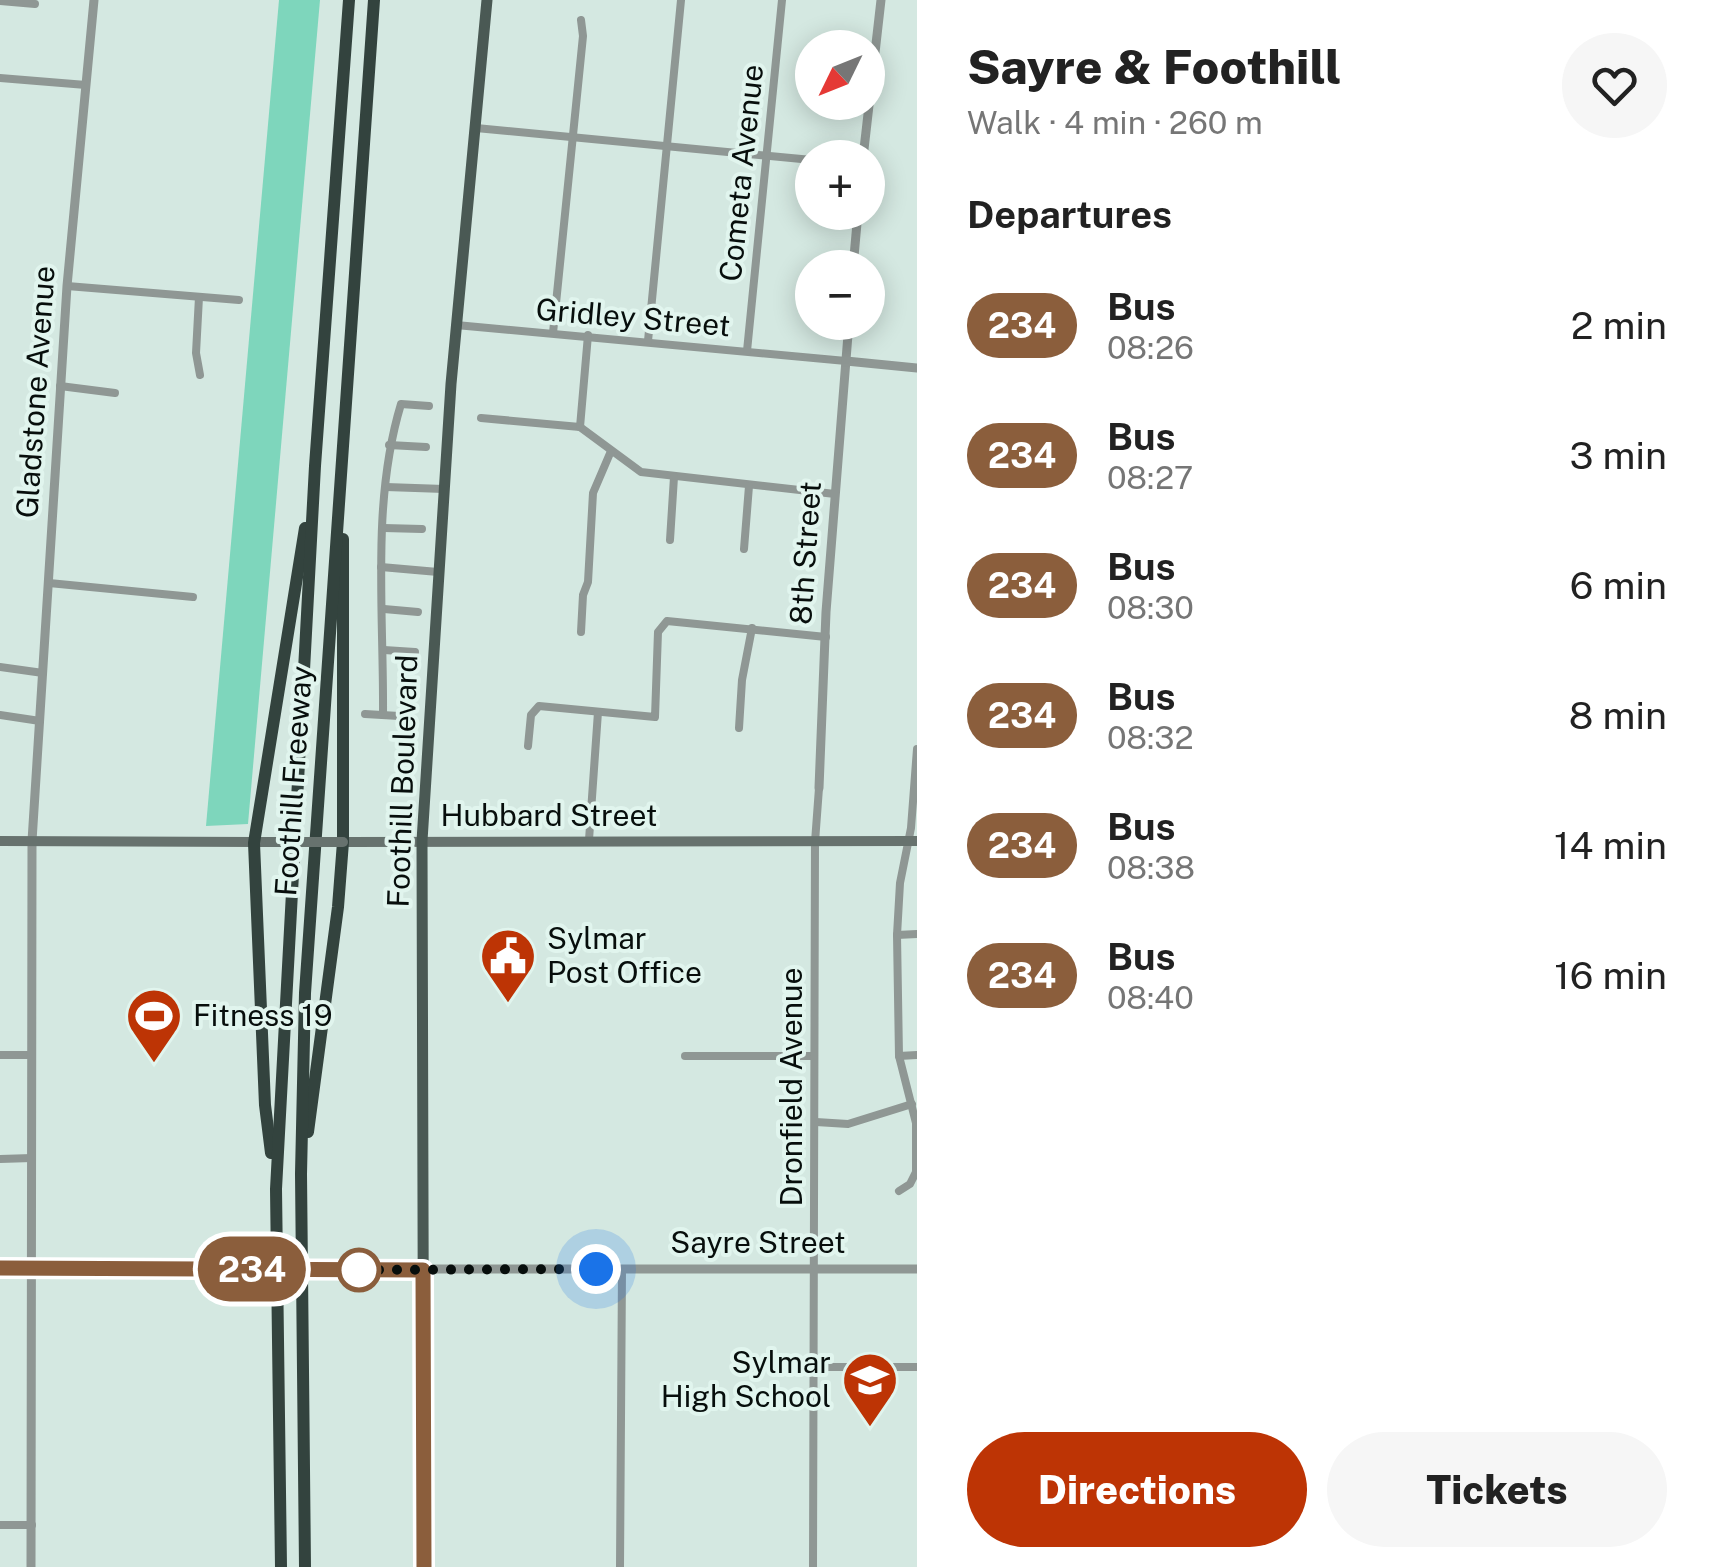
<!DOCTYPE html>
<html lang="en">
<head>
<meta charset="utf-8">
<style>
	body { margin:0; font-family:"Public Sans",sans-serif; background:#f6f6f6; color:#222; height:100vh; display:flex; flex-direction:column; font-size:38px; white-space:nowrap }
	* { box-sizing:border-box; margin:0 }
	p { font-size:32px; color:#767676 }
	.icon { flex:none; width:55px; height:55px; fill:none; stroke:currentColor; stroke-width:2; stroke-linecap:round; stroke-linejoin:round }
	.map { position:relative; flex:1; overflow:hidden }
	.side { display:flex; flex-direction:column; background:#fff; width:800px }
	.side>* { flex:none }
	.badge { padding:0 20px; border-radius:32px; font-size:35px; line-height:65px }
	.needle { width:65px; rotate:227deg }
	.tools { position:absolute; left:795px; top:30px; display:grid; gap:20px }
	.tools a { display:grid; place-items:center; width:90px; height:90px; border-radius:50%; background:#fff; box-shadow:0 5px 25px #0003; font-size:50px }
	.you { position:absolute; width:50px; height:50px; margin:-25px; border:8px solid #fff; border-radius:50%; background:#1a73e8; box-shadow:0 0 0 15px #1a73e833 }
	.map>.badge { position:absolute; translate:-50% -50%; box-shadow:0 0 0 5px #fff }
	h2 { padding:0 50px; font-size:38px; line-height:90px }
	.round { display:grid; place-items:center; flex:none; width:105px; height:105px; border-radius:52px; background:#f6f6f6 }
	.headline { display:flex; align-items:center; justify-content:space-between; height:170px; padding:0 50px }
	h1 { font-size:48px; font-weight:800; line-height:75px }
	.button { display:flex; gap:20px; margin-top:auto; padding:20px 50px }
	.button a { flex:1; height:115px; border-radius:60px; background:#bd3405; color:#fff; font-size:40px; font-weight:800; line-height:115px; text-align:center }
	.button a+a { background:#f6f6f6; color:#222 }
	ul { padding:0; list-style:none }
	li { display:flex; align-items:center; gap:30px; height:130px; padding:0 50px }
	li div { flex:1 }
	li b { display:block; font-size:38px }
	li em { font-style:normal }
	li .badge { min-width:110px; font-weight:700; text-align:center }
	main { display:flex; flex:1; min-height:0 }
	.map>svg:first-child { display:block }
	.green { fill:#7ed6bc }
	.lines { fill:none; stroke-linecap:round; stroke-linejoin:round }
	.minor { stroke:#8f9794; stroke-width:8 }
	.tertiary { stroke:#8f9794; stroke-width:9 }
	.secondary { stroke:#67726e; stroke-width:10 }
	.primary { stroke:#4a5954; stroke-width:11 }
	.motorway { stroke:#33433e; stroke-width:12 }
	.tertiary-bridge { stroke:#8f9794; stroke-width:9 }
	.secondary-bridge { stroke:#67726e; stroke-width:10 }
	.line-casing { stroke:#fff; stroke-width:22 }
	.line { stroke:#8b5e3c; stroke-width:15 }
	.walk { stroke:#070e0c; stroke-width:10; stroke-dasharray:0 18 }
	.stop-dot { fill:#fff; stroke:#8b5e3c; stroke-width:5 }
	.labels { text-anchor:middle; stroke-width:8; stroke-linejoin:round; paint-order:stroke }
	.street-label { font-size:30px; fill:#070e0c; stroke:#e1f5ee }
	.poi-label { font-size:30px; fill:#070e0c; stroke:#e1f5ee; text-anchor:start }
</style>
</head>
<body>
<main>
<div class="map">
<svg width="917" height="1567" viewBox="0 0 917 1567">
	<rect width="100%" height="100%" fill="#d4e8e1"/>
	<polygon class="green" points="279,0 320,0 248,824 206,826"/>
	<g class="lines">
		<g class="minor">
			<polyline points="0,1 35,4"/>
			<polyline points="0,78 86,85"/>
			<polyline points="476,128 812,160"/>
			<polyline points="67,286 239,300"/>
			<polyline points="199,297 196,353 200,375"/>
			<polyline points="456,325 846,361"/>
			<polyline points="553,333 583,36 581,20"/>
			<polyline points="648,341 681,0"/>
			<polyline points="747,351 782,0"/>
			<polyline points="60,386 115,393"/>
			<polyline points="481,418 580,427 641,472 835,494"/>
			<polyline points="580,427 588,335"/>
			<polyline points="389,445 426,447"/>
			<polyline points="386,487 444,489"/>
			<polyline points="384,528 422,529"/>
			<polyline points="670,540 674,477"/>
			<polyline points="744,549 749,486"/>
			<polyline points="381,567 438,572"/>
			<polyline points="49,583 193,597"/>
			<polyline points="384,609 418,612"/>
			<polyline points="581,632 583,595 588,582 593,493 611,451"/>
			<polyline points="384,650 415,652"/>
			<polyline points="0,667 43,673"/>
			<polyline points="365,714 399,716"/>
			<polyline points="0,715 40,721"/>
			<path d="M 383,715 C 384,613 371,503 401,404 L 429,406"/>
			<polyline points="739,728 742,680 752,628"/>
			<polyline points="528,746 531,715 539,706 655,717 658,632 667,621 826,637"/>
			<polyline points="589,840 598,712"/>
			<polyline points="897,935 917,934"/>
			<polyline points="0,1055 31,1055"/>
			<polyline points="685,1056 814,1056"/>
			<polyline points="899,1056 917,1055"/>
			<polyline points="816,1122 848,1124 912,1104"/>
			<polyline points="0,1159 32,1158"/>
			<polyline points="899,1191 910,1184 916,1172 916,1123 899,1056 897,935 900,883 911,828 917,749"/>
			<polyline points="814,1367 917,1367"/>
			<polyline points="0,1525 32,1525"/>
			<polyline points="620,1567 622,1269"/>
			<polyline points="813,1567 815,842 819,788"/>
		</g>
		<g class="tertiary">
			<polyline points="863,158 881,0"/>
			<polyline points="853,268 858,212"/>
			<polyline points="846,361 917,368"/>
			<polyline points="819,788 826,612 849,322"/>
			<polyline points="0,1269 254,1269"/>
			<polyline points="317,1269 917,1269"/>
			<polyline points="31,1567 32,841 67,286 94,0"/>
		</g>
		<g class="secondary">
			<polyline points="0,841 270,842"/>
			<polyline points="343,842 917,841"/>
		</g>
		<polyline class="primary" points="424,1567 422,841 451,384 487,0"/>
		<g class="motorway">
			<polyline points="308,1132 338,907 343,842 343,539"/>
			<polyline points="271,1153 265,1105 254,843 305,528"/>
			<polyline points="281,1567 276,1189 315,466 349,0"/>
			<polyline points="305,1567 301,1174 305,993 374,0"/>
		</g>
		<polyline class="tertiary-bridge" points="254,1269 317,1269"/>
		<polyline class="secondary-bridge" points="270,842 343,842"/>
	</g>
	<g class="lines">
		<g class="line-casing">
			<polyline id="line" points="0,1268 423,1270 424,1567"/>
		</g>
		<use href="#line" class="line"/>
		<polyline class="walk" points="359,1270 351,1270 596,1269"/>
	</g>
	<defs>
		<g id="civic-pin" transform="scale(2.875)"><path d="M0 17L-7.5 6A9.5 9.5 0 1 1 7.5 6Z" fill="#bd3405" stroke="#e1f5ee"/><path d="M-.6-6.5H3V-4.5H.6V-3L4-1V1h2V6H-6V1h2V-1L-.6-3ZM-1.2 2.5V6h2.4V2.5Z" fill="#fff"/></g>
		<g id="stadium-pin" transform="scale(2.875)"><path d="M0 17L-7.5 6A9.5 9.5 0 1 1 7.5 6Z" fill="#bd3405" stroke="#e1f5ee"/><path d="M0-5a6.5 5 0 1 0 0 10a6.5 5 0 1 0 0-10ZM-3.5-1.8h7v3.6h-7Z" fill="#fff"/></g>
		<g id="school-pin" transform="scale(2.875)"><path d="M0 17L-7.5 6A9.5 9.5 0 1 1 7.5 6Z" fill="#bd3405" stroke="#e1f5ee"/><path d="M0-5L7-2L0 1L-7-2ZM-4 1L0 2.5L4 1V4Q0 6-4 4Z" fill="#fff"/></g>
	</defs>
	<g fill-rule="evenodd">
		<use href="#civic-pin" x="508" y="956"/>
		<use href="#stadium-pin" x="154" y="1016"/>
		<use href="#school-pin" x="870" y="1380"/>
	</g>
	<circle class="stop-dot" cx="359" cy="1270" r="20"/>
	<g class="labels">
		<g class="street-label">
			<text transform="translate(742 173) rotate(-84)" y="10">Cometa Avenue</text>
			<text transform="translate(633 318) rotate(5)" y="10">Gridley Street</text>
			<text transform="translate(36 392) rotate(-86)" y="10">Gladstone Avenue</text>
			<text transform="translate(806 553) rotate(-86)" y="10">8th Street</text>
			<text transform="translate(294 781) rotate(-86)" y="10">Foothill Freeway</text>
			<text transform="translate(403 781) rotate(-88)" y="10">Foothill Boulevard</text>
			<text x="549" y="826">Hubbard Street</text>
			<text transform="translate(792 1087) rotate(-90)" y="10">Dronfield Avenue</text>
			<text x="758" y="1253">Sayre Street</text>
		</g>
		<g class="poi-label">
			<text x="547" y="949">Sylmar<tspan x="547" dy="34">Post Office</tspan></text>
			<text x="193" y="1026">Fitness 19</text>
			<text x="831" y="1373" text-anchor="end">Sylmar<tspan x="831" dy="34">High School</tspan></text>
		</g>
	</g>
</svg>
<div class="tools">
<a><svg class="needle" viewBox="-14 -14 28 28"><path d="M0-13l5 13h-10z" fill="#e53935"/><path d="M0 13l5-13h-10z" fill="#767676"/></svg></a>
<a>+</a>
<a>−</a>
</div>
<div class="you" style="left:596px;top:1269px"></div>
<b class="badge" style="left:252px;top:1269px;background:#8b5e3c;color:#fff">234</b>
</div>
<section class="side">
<div class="headline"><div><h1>Sayre &amp; Foothill</h1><p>Walk · 4 min · 260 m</p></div><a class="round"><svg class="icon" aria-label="heart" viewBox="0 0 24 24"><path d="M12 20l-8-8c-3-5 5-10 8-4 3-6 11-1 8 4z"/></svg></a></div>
<h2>Departures</h2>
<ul>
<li><span class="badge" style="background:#8b5e3c;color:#fff">234</span><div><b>Bus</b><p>08:26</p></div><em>2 min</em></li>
<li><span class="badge" style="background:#8b5e3c;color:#fff">234</span><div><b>Bus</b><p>08:27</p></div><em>3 min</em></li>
<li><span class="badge" style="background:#8b5e3c;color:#fff">234</span><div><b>Bus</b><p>08:30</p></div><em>6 min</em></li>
<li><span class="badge" style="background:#8b5e3c;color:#fff">234</span><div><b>Bus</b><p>08:32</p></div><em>8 min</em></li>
<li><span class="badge" style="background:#8b5e3c;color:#fff">234</span><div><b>Bus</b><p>08:38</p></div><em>14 min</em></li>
<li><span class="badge" style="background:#8b5e3c;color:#fff">234</span><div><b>Bus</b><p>08:40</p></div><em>16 min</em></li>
</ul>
<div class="button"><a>Directions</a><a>Tickets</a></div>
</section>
</main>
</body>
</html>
